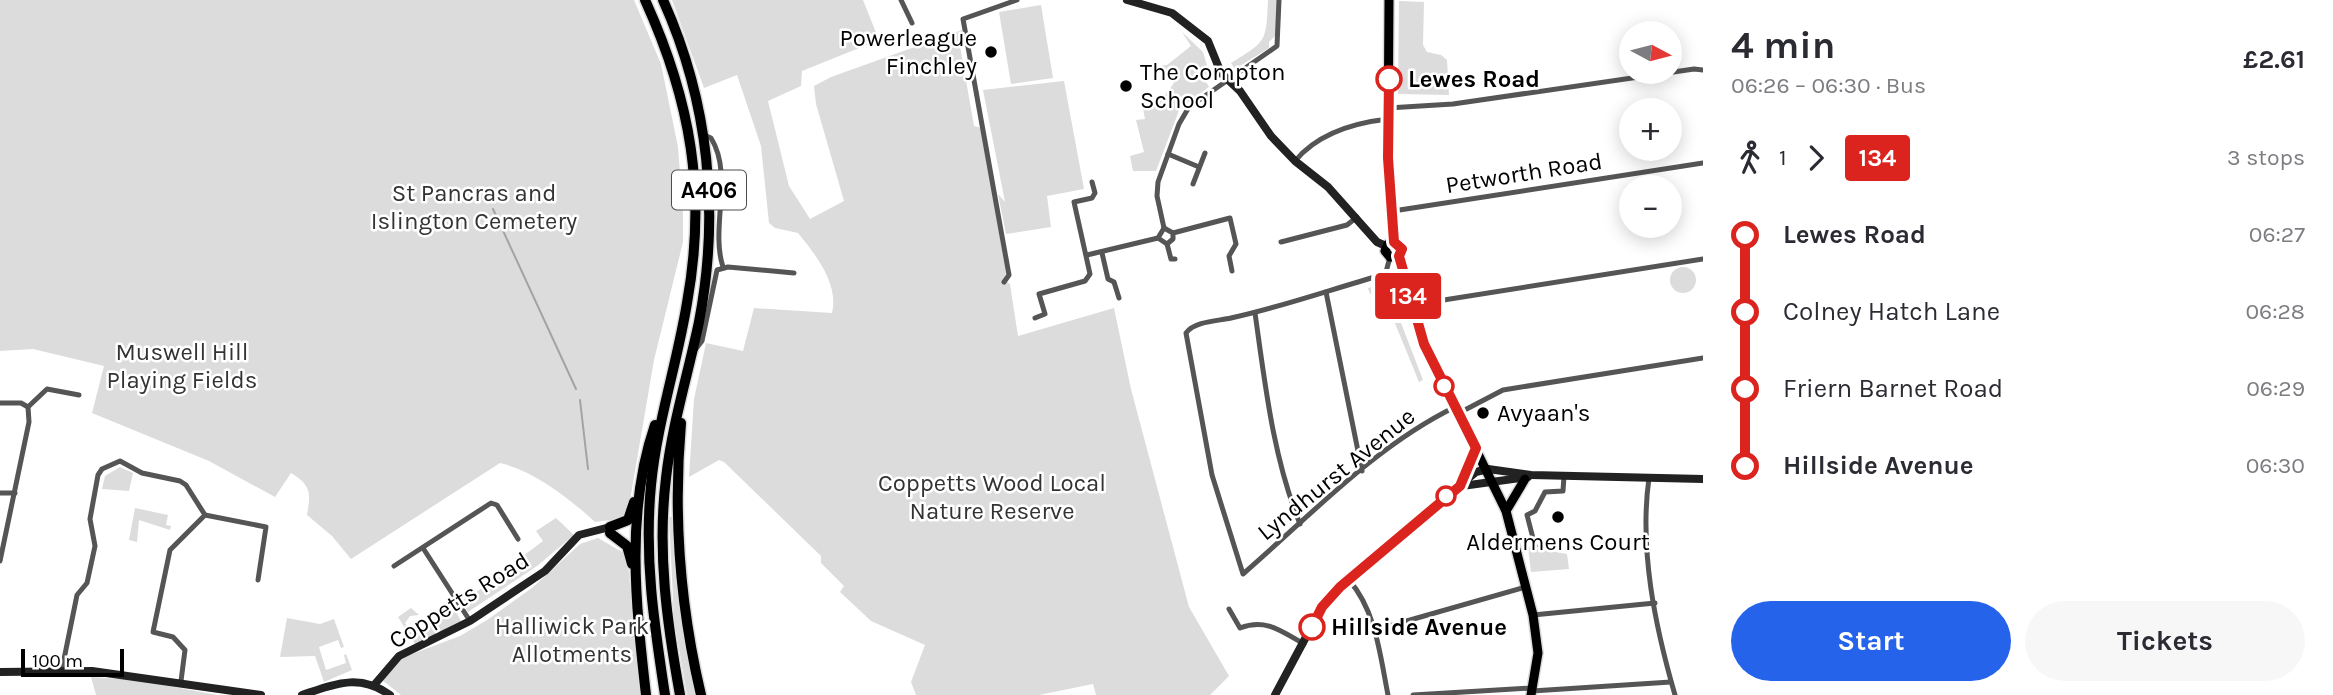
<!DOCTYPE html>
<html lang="en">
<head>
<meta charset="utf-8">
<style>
	body { margin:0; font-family:Karla,sans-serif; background:#f7f7f7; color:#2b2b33; height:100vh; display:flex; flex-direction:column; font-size:26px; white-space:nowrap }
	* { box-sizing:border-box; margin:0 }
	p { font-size:23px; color:#7c7c81 }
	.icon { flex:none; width:38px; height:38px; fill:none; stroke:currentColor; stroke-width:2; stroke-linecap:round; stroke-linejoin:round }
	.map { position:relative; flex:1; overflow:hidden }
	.drawer { display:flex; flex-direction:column; background:#fff; width:630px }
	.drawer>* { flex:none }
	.badge { padding:0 14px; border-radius:5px; font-size:24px; line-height:46px }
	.needle { width:46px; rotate:97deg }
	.buttons { position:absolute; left:1619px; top:21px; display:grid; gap:14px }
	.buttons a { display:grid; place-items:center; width:63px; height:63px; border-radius:50%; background:#fff; box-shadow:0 4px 18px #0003; font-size:35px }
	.scale { position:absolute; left:21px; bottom:18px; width:103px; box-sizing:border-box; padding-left:7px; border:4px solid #000; border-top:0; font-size:19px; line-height:24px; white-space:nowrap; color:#000; -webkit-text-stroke:5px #fff; paint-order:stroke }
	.map>.badge { position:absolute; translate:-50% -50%; box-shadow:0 0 0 4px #fff }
	.legs { display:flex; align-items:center; gap:10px; height:77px; padding:0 28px; font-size:23px }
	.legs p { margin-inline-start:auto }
	.head { display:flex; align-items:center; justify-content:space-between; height:119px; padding:0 28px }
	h1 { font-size:38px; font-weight:700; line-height:52px }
	.action { display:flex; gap:14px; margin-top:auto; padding:14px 28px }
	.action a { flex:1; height:80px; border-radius:42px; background:#2563eb; color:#fff; font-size:28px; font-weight:700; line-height:80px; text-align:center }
	.action a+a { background:#f7f7f7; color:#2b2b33 }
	ul { padding:0 28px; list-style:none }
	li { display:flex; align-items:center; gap:24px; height:77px; font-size:26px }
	li i { display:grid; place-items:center; width:10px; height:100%; margin:0 9px; background:currentColor }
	li i::after { content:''; width:18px; height:18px; margin:-9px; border:5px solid; border-radius:50%; background:#fff }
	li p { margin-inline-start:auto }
	li:first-child i { background:linear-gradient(#0000 50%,currentColor 0) }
	li:last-child i { background:linear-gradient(currentColor 50%,#0000 0) }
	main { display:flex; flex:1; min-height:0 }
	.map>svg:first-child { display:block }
	.green { fill:#dcdcdc }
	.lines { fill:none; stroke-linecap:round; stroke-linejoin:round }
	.stream { stroke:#a3a3a3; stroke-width:2 }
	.primary-casing { stroke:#dbdbdb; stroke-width:12 }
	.highway-casing { stroke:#dbdbdb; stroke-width:13 }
	.street { stroke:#555; stroke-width:5 }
	.secondary { stroke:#222; stroke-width:8 }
	.primary { stroke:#000; stroke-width:9 }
	.highway { stroke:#000; stroke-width:10 }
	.line-1-casing { stroke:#fff; stroke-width:16 }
	.line-1 { stroke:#dc241f; stroke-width:10 }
	.poi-dot { fill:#000; stroke:#fff; stroke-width:2.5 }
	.stop-1-dot { fill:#fff; stroke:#dc241f; stroke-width:3.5 }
	.labels { text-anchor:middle; stroke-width:5; stroke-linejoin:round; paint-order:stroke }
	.shield { fill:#fff; stroke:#4c4c4c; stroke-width:2 }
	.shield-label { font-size:23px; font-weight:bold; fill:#000 }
	.poi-label { font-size:24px; fill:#000; stroke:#fff; text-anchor:start }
	.stop-label { font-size:24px; font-weight:bold; fill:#000; stroke:#fff; text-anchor:start }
	.street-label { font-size:24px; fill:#000; stroke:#fff }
	.park-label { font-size:24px; fill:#333; stroke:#fff }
</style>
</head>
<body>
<main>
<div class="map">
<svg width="1703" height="695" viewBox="0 0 1703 695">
	<rect width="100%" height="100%" fill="#fff"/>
	<g class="green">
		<path d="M 0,0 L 634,0 L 661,64 L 678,147 L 683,214 L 683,242 L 654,360 L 627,518 L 595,522 C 569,498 534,471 500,463 L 351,559 L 332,536 L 307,515 C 311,493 311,485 291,473 L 275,497 L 209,461 L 92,413 L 104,366 L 33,349 L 0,351 Z"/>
		<path d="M 672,0 L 863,0 L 879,40 L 802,71 L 801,86 L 768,101 L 789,186 L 810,219 L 844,201 L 816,104 L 814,86 L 831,77 L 962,30 L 965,44 L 960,46 L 974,126 L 982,128 L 1006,274 L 1003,279 L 1010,284 L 1018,336 L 1114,308 L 1131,389 L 1189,607 L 1229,676 L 1210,695 L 1096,695 L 1093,684 L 1039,695 L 916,695 L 911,682 L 925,645 L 871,621 L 840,592 L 844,586 L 821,563 L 821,556 L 724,462 L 719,460 L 689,477 L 694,399 L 706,343 L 743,351 L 754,308 L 832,313 C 839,284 816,255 798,233 L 775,228 L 769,223 L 761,146 L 737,75 L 704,88 Z"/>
		<path d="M 1268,0 L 1278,0 L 1276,35 L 1269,42 L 1269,48 L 1235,69 L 1231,63 C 1267,41 1266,42 1268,0 Z"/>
		<polygon points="1399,1 1424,2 1423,45 1427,52 1441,55 1447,60 1449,95 1398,94"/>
		<polygon points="1041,5 1053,78 1011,84 999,12"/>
		<polygon points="1182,32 1203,52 1209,72 1203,76 1209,87 1180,108 1156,171 1133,171 1130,156 1144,152 1136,120 1145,119 1142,104 1156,98 1161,101 1174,83 1152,67 1167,65 1191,46"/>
		<polygon points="1064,81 1084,189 1047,196 1051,227 1006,234 998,194 1005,202 983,90"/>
		<circle cx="1683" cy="280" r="13"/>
		<polygon points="1386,284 1423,380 1419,382 1381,289 1370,294 1368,288"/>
		<polygon points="120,467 133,473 129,491 102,489 105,476"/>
		<polygon points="135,508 168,515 166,525 171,526 170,530 139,520 137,542 129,540"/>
		<polygon points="669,517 673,517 682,618 696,695 687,695 674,619"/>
		<polygon points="556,518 574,535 537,566 468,612 460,599 465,599 523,562 523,556 543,541 536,531"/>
		<polygon points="598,538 624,553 628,564 640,695 401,695 382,680 399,659 460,636 487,620 532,588 580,544"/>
		<polygon points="1528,547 1567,554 1569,569 1531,572"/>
		<polygon points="411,608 419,615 410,616 405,623 412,634 454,608 461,621 415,644 398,617"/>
		<polygon points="287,618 320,624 334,619 344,647 341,648 338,640 319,647 326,670 346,663 344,655 346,654 352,670 324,682 315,656 280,657"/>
		<polygon points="91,677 137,680 217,695 96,695"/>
	</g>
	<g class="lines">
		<g class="stream">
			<polyline points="493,209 576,389"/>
			<polyline points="580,400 588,469"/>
		</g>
		<g class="primary-casing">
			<g id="primary">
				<polyline points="1389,0 1388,157 1394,242 1402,249 1399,256 1424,344 1506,511 1533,615 1538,653 1531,695"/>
				<polyline points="1394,242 1388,244 1385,251 1390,257 1399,256"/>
				<polyline points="1460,486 1476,448"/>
				<polyline points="1506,511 1525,479"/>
			</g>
		</g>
		<g class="highway-casing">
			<g id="highway">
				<path d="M 645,0 C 691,101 707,193 687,303 C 677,364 657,423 651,485 C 644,558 654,623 665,695"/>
				<path d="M 663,0 C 709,102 720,213 699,322 C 688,374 672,425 666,478 C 657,552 667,623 680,695"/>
				<path d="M 681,423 C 673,514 680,606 701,695"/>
				<polyline points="610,527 628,520 634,502"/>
				<polyline points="610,533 627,546 632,564"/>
				<path d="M 646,695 C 636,606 625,512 655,425"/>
			</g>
		</g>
		<g class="street">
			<polyline points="901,0 912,23"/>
			<polyline points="1388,108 1453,104 1694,69 1703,70"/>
			<path d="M 704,135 L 711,138 C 734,175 710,228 723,267"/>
			<polyline points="1168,154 1199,167"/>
			<path d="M 1295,161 C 1318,133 1353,123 1388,119"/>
			<polyline points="1193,184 1205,153"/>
			<polyline points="1393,211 1703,163"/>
			<polyline points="1164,228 1157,196 1158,182 1179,124 1189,107 1277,46 1279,0"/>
			<polyline points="1173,233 1173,239 1167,244 1158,238 1164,228 1173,233 1230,218 1236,244 1229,256 1232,271"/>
			<polyline points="1281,242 1347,225 1357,217"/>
			<polyline points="1167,244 1171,259 1175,259"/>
			<polyline points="1102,253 1108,279 1114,282 1119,298"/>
			<polyline points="1087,255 1158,238"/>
			<path d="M 1390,257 L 1386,272 L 1382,275 C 1332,289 1282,307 1231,318 C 1218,321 1195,321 1186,333 L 1212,475 L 1243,574 C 1310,516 1375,446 1455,407"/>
			<polyline points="1004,282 1009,275 963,19 1017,0"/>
			<polyline points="1326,292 1362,471"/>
			<polyline points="1412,305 1703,259"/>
			<path d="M 1255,313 C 1265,383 1273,458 1300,524"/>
			<polyline points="1035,318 1045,314 1039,294 1085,281 1090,274 1074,202 1092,198 1095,193 1092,182"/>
			<polyline points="695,350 702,341 717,270 728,267 794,273"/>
			<polyline points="0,403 21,403 28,407"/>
			<polyline points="1459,413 1503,390 1703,358"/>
			<path d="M 1649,478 C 1639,549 1655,626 1675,695"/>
			<polyline points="0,493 15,493"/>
			<polyline points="1535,546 1527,515 1535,511 1545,492 1563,491 1564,476"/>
			<polyline points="423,548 470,621"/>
			<polyline points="0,561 29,422 28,407 47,389 79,395"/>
			<polyline points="394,566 491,503 497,505 518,539"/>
			<path d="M 1349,580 C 1376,611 1380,655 1388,695"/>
			<path d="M 1229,609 L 1240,628 C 1266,618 1281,631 1304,644"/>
			<polyline points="1533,615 1655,603"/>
			<polyline points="1375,630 1526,587"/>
			<polyline points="62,669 77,595 87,583 95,546 90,519 98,475 102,469 120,461 142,473 180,481 186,485 205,515 266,527 258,580"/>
			<polyline points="181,681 185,650 173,637 153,632 170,550 205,515"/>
			<polyline points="1532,691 1671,682"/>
			<polyline points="1413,695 1532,688"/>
		</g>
		<g class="secondary">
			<polyline points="1127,0 1172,13 1208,41 1221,73 1240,91 1271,136 1295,161 1328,187 1377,242 1386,246"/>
			<polyline points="1462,486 1528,477"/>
			<polyline points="0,672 92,671 261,695"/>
			<polyline points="375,684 399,656 470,621 545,571 579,535 610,527"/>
			<path d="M 302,695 C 335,684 359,673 390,695"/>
			<polyline points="1275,695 1322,607 1340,587 1476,472 1488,469 1531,475 1703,479"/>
		</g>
		<use href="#primary" class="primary"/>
		<use href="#highway" class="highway"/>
	</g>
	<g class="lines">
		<g class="line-1-casing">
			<polyline id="line-1" points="1312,627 1322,607 1340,587 1460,486 1476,448 1424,344 1399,256 1402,249 1394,242 1388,158 1389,79"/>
		</g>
		<use href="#line-1" class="line-1"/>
	</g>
	<g class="poi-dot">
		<circle cx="991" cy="52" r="7"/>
		<circle cx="1126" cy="86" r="7"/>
		<circle cx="1483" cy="413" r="7"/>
		<circle cx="1558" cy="517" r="7"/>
	</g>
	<g class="stop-1-dot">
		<circle cx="1389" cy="79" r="12"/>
		<circle cx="1444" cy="386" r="9"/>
		<circle cx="1446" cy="496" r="9"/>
		<circle cx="1312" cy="627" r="12"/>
	</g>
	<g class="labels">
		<rect class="shield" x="672" y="170.5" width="74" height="39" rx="5"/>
		<g class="shield-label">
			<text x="709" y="198">A406</text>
		</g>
		<g class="poi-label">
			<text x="977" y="46" text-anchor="end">Powerleague<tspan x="977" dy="28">Finchley</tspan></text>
			<text x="1140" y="80">The Compton<tspan x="1140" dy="28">School</tspan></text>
			<text x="1497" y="421">Avyaan's</text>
			<text x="1558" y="550" text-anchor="middle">Aldermens Court</text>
		</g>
		<g class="stop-label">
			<text x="1408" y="87">Lewes Road</text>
			<text x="1331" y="635">Hillside Avenue</text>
		</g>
		<g class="street-label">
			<text transform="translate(1524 173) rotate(-9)" y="8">Petworth Road</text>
			<text transform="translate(1336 474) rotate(-39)" y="8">Lyndhurst Avenue</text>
			<text transform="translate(459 600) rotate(-32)" y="8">Coppetts Road</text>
		</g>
		<g class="park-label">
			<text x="474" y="201">St Pancras and<tspan x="474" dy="28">Islington Cemetery</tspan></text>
			<text x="182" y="360">Muswell Hill<tspan x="182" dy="28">Playing Fields</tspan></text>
			<text x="992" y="491">Coppetts Wood Local<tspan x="992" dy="28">Nature Reserve</tspan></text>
			<text x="572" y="634">Halliwick Park<tspan x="572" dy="28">Allotments</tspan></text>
		</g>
	</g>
</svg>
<div class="buttons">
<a><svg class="needle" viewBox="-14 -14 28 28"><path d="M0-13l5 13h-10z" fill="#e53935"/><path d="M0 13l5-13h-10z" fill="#7c7c81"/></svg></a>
<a>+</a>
<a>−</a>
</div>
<div class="scale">100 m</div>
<b class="badge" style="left:1408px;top:296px;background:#dc241f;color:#fff">134</b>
</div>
<section class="drawer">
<div class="head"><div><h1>4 min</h1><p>06:26 – 06:30 · Bus</p></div><b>£2.61</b></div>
<div class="legs"><svg class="icon" aria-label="walk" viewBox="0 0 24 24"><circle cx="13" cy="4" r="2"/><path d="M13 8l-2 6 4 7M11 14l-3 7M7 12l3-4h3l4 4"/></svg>1<svg class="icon" aria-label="forward" viewBox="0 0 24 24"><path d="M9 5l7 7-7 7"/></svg><b class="badge" style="background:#dc241f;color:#fff">134</b><p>3 stops</p></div>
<ul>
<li><i style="color:#dc241f"></i><b>Lewes Road</b><p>06:27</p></li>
<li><i style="color:#dc241f"></i><span>Colney Hatch Lane</span><p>06:28</p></li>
<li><i style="color:#dc241f"></i><span>Friern Barnet Road</span><p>06:29</p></li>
<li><i style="color:#dc241f"></i><b>Hillside Avenue</b><p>06:30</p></li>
</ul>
<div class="action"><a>Start</a><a>Tickets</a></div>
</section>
</main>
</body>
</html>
